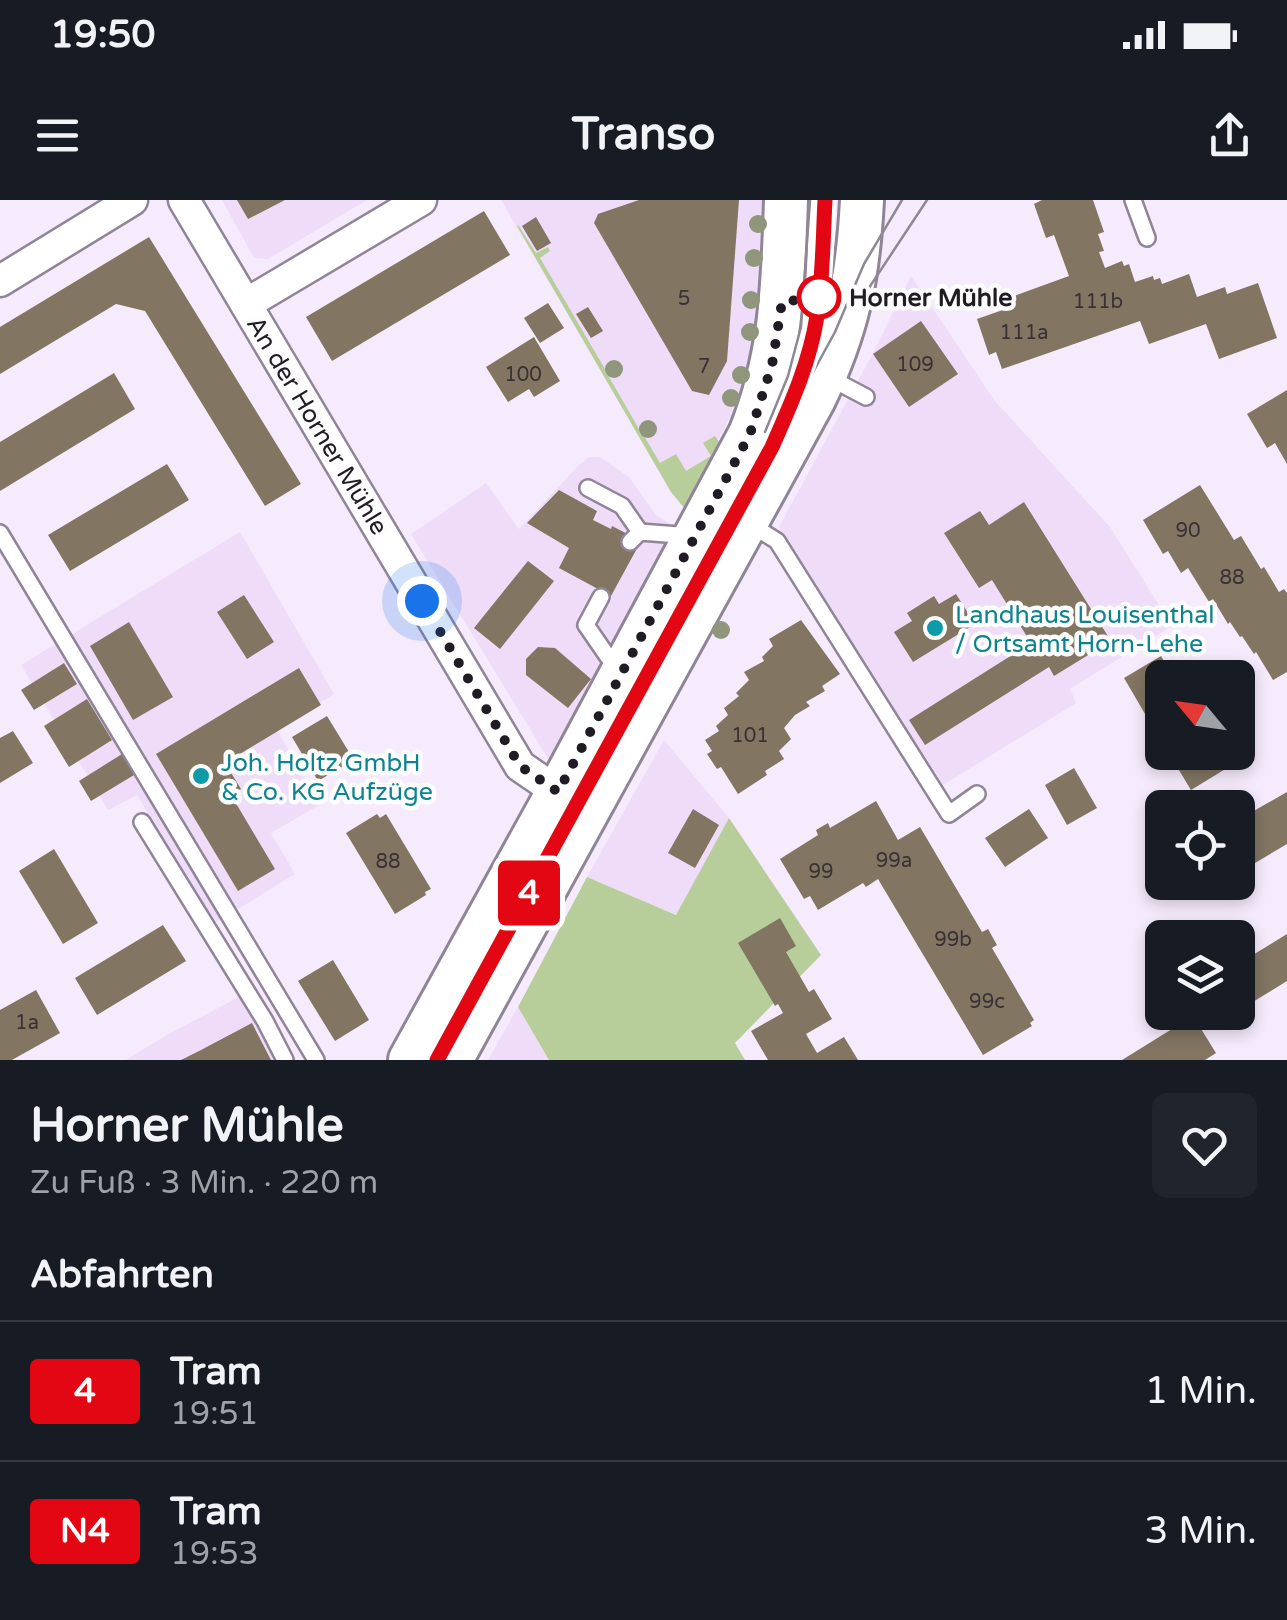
<!DOCTYPE html>
<html lang="de">
<head>
<meta charset="utf-8">
<style>
	body { margin:0; font-family:"Varela Round",sans-serif; background:#20242c; color:#f1f3f6; height:100vh; display:flex; flex-direction:column; font-size:38px; white-space:nowrap }
	* { box-sizing:border-box; margin:0 }
	p { font-size:32px; color:#9ea1a6 }
	.icon { flex:none; width:55px; height:55px; fill:none; stroke:currentColor; stroke-width:2; stroke-linecap:round; stroke-linejoin:round }
	.map { position:relative; height:860px; overflow:hidden }
	.side { display:flex; flex-direction:column; background:#171b24; flex:1 }
	.side>* { flex:none }
	.badge { padding:0 20px; border-radius:8px; font-size:35px; line-height:65px }
	.needle { width:65px; rotate:299deg }
	.tools { position:absolute; left:1145px; top:460px; display:grid; gap:20px }
	.tools a { display:grid; place-items:center; width:110px; height:110px; border-radius:15px; background:#171b24; box-shadow:0 5px 15px #0003; font-size:50px }
	.you { position:absolute; width:50px; height:50px; margin:-25px; border:8px solid #fff; border-radius:50%; background:#1a73e8; box-shadow:0 0 0 15px #1a73e833 }
	.map>.badge { position:absolute; translate:-50% -50%; box-shadow:0 0 0 5px #fff }
	h2 { padding:0 30px; font-size:38px; line-height:90px }
	.round { display:grid; place-items:center; flex:none; width:105px; height:105px; border-radius:15px; background:#20242c }
	.summary { display:flex; align-items:center; justify-content:space-between; height:170px; padding:0 30px }
	h1 { font-size:48px; font-weight:700; line-height:75px }
	ul { padding:0; list-style:none }
	li { display:flex; align-items:center; gap:30px; height:140px; padding:0 30px; border-top:2px solid #363941 }
	li div { flex:1 }
	li b { display:block; font-size:38px }
	li em { font-style:normal }
	li .badge { min-width:110px; font-weight:700; text-align:center }
	.status { display:flex; justify-content:space-between; align-items:center; height:70px; padding:0 50px; background:#171b24; direction:ltr }
	.status svg { height:28px; fill:currentColor }
	header { display:flex; justify-content:space-between; align-items:center; height:130px; padding:0 30px; background:#171b24; font-size:45px; font-weight:700 }
	.map>svg:first-child { display:block }
	.built { fill:#eedcf8 }
	.green { fill:#b7ce9b }
	.building { fill:#827562 }
	.lines { fill:none; stroke-linecap:round; stroke-linejoin:round }
	.lane-casing { stroke:#908497; stroke-width:20 }
	.street-casing { stroke:#908497; stroke-width:35 }
	.secondary-casing { stroke:#908497; stroke-width:48 }
	.lane { stroke:#fff; stroke-width:15 }
	.street { stroke:#fff; stroke-width:30 }
	.secondary { stroke:#fff; stroke-width:42 }
	.tram { stroke:#8f8794; stroke-width:2.5 }
	.tree { fill:#8f967b }
	.line-casing { stroke:#fff; stroke-width:22 }
	.line { stroke:#e30613; stroke-width:15 }
	.walk { stroke:#211c24; stroke-width:10; stroke-dasharray:0 18 }
	.stop-dot { fill:#fff; stroke:#e30613; stroke-width:5 }
	.culture-dot { fill:#0f9aa8; stroke:#fdfdfd; stroke-width:4 }
	.labels { text-anchor:middle; stroke-width:9; stroke-linejoin:round; paint-order:stroke }
	.number-label { font-size:20px; fill:#393234 }
	.stop-label { font-size:25px; font-weight:bold; fill:#211c24; stroke:#fdfdfd; text-anchor:start }
	.street-label { font-size:25px; fill:#211c24; stroke:#fdfdfd }
	.culture-label { font-size:25px; fill:#0d838f; stroke:#fdfdfd; text-anchor:start }
</style>
</head>
<body>
<div class="status"><b>19:50</b><svg viewBox="0 0 49 12"><path d="M0 12V9h3v3zM5 12V6h3v6zM10 12V3h3v9zM15 12V0h3v12zM26 1h20v11H26zM47 4h2v5h-2z"/></svg></div>
<header><svg class="icon" aria-label="menu" viewBox="0 0 24 24"><path d="M4 6h16M4 12h16M4 18h16"/></svg>Transo<svg class="icon" aria-label="share" viewBox="0 0 24 24"><path d="M12 15V3M7 8l5-5 5 5M5 13v7h14v-7"/></svg></header>
<div class="map">
<svg width="1287" height="860" viewBox="0 0 1287 860">
	<rect width="100%" height="100%" fill="#f6ebfc"/>
	<g class="built">
		<polygon points="222,0 367,0 268,59 254,58"/>
		<polygon points="501,0 766,0 755,138 748,167 730,216 685,309 671,292"/>
		<polygon points="911,76 994,200 1110,327 1172,426 1070,489 1076,503 943,585 779,327 872,155"/>
		<polygon points="589,257 600,257 629,277 656,315 676,327 599,471 549,560 411,334 486,283 519,329 578,266"/>
		<polygon points="240,332 334,494 276,529 321,604 271,633 295,674 215,723 137,595 108,610 21,465"/>
		<polygon points="664,540 729,618 677,715 587,677"/>
		<polygon points="241,796 276,860 126,860 165,836"/>
		<polygon points="518,807 549,860 488,860"/>
	</g>
	<g class="green">
		<polygon points="518,25 536,53 548,47 550,51 540,58 605,169 618,162 622,168 609,177 639,229 652,222 656,228 644,236 660,263 676,254 686,271 711,256 703,243 715,236 719,242 685,309 671,292 517,26"/>
		<polygon points="729,618 821,755 735,843 745,860 549,860 518,807 587,677 676,715"/>
	</g>
	<g class="building">
		<polygon points="237,0 285,0 248,19"/>
		<polygon points="639,0 739,0 727,161 709,195 692,191 594,23 598,14"/>
		<polygon points="1042,0 1093,0 1104,32 1098,34 1104,51 1099,52 1105,68 1122,61 1124,66 1129,64 1135,82 1153,76 1154,80 1160,78 1162,84 1189,74 1197,97 1225,87 1227,94 1258,83 1277,138 1219,159 1206,124 1149,144 1140,121 1002,169 996,152 989,155 977,119 1014,106 1011,97 1069,76 1054,35 1046,38 1034,4"/>
		<polygon points="484,11 510,55 332,161 306,117"/>
		<polygon points="536,17 551,43 537,51 522,26"/>
		<polygon points="149,37 301,284 265,306 145,111 116,104 0,174 0,127"/>
		<polygon points="548,103 564,128 540,143 524,118"/>
		<polygon points="588,107 603,131 591,138 576,114"/>
		<polygon points="921,121 958,174 909,207 873,154"/>
		<polygon points="534,137 560,181 534,197 529,189 508,202 486,167"/>
		<polygon points="114,173 135,209 0,291 0,242"/>
		<polygon points="1287,190 1287,264 1275,243 1267,248 1247,214"/>
		<polygon points="167,264 189,300 70,371 48,335"/>
		<polygon points="1200,285 1234,340 1241,336 1261,369 1264,367 1279,392 1284,389 1287,393 1287,472 1273,480 1256,452 1254,454 1242,436 1240,437 1230,422 1228,424 1213,399 1209,402 1188,368 1181,373 1168,351 1163,354 1143,320"/>
		<polygon points="559,290 597,311 593,320 611,329 612,326 641,341 611,396 559,368 569,348 527,323"/>
		<polygon points="1024,302 1111,441 1054,476 1049,467 925,545 909,520 1031,443 992,380 979,388 944,333 980,311 989,325"/>
		<polygon points="528,361 554,381 500,449 474,428"/>
		<polygon points="956,394 975,424 913,462 894,432 912,421 907,413 934,396 939,404"/>
		<polygon points="244,395 274,442 247,459 217,412"/>
		<polygon points="801,420 840,474 822,486 825,491 806,502 810,506 795,515 784,528 791,539 779,551 784,559 765,571 767,575 738,594 721,567 717,569 707,554 712,551 705,540 719,531 716,526 728,515 724,508 739,496 736,493 749,480 744,472 764,461 762,457 773,446 769,439"/>
		<polygon points="129,422 173,497 133,520 90,446"/>
		<polygon points="538,447 555,448 591,479 568,508 526,475 526,459"/>
		<polygon points="1161,456 1174,478 1162,478 1162,543 1124,478"/>
		<polygon points="64,463 77,484 34,510 21,490"/>
		<polygon points="299,468 321,505 225,563 241,589 231,595 275,669 238,691 156,554"/>
		<polygon points="87,499 112,540 69,567 44,526"/>
		<polygon points="327,516 352,557 346,561 347,564 318,581 292,537"/>
		<polygon points="13,531 33,563 0,583 0,538"/>
		<polygon points="1168,552 1218,552 1227,568 1191,590"/>
		<polygon points="122,554 134,575 91,601 79,581"/>
		<polygon points="1074,568 1097,608 1067,625 1045,585"/>
		<polygon points="1287,592 1287,644 1238,673 1238,620"/>
		<polygon points="876,601 898,640 920,627 982,732 988,729 997,745 992,748 1034,820 1030,823 1032,826 983,855 878,679 866,687 863,683 818,710 810,696 804,699 780,659 818,635 816,630 828,623 830,628"/>
		<polygon points="693,609 719,625 695,668 668,653"/>
		<polygon points="1029,609 1048,638 1005,667 985,638"/>
		<polygon points="377,614 380,618 386,614 431,689 425,692 426,695 395,714 346,633"/>
		<polygon points="54,649 98,723 63,744 19,671"/>
		<polygon points="1181,682 1221,682 1191,700"/>
		<polygon points="780,718 796,746 786,752 809,792 814,789 832,819 806,834 817,853 844,837 858,860 768,860 751,831 783,813 778,804 775,806 738,743"/>
		<polygon points="163,725 186,761 97,815 75,778"/>
		<polygon points="1287,734 1287,781 1238,811 1238,764"/>
		<polygon points="333,760 369,820 335,841 298,781"/>
		<polygon points="36,790 60,833 12,860 0,860 0,810"/>
		<polygon points="1193,816 1216,853 1205,860 1122,860"/>
		<polygon points="252,823 271,860 181,860 201,850"/>
	</g>
	<g class="lines">
		<g class="lane-casing">
			<g id="lane">
				<polyline points="1133,0 1147,38"/>
				<polyline points="828,177 866,197"/>
				<path d="M 769,237 C 788,200 803,159 810,118 C 816,79 815,39 817,0"/>
				<polyline points="588,288 622,306 640,332"/>
				<polyline points="750,324 777,341 949,614 977,594"/>
				<polyline points="0,333 316,860"/>
				<polyline points="630,342 640,332 692,336"/>
				<polyline points="601,397 586,425 617,470"/>
				<polyline points="142,622 265,821 285,860"/>
			</g>
		</g>
		<g class="street-casing">
			<g id="street">
				<polyline points="184,0 520,566 558,592"/>
				<polyline points="0,81 132,0"/>
				<polyline points="246,104 421,0"/>
			</g>
		</g>
		<g class="secondary-casing">
			<g id="secondary">
				<path d="M 410,860 L 558,592 L 750,234 C 782,154 783,84 786,0"/>
				<path d="M 451,860 L 814,199 C 848,128 858,78 862,0"/>
			</g>
		</g>
		<use href="#lane" class="lane"/>
		<use href="#street" class="street"/>
		<use href="#secondary" class="secondary"/>
		<g class="tram">
			<polyline points="855,109 927,0"/>
			<polyline points="765,232 788,176 801,127 810,0"/>
			<polyline points="437,860 835,132 864,64 902,0"/>
		</g>
	</g>
	<g class="tree">
		<circle cx="758" cy="24" r="9"/>
		<circle cx="754" cy="58" r="9"/>
		<circle cx="751" cy="100" r="9"/>
		<circle cx="750" cy="132" r="9"/>
		<circle cx="614" cy="169" r="9"/>
		<circle cx="741" cy="175" r="9"/>
		<circle cx="731" cy="198" r="9"/>
		<circle cx="648" cy="229" r="9"/>
		<circle cx="721" cy="430" r="9"/>
	</g>
	<g class="lines">
		<g class="line-casing">
			<path id="line" d="M 437,860 L 772,247 C 791,204 810,162 817,116 C 823,78 823,38 825,0"/>
		</g>
		<use href="#line" class="line"/>
		<polyline class="walk" points="422,401 520,566 558,592 750,234 772,165 782,102 819,97"/>
	</g>
	<circle class="stop-dot" cx="819" cy="97" r="20"/>
	<g class="culture-dot">
		<circle cx="935" cy="428" r="10"/>
		<circle cx="201" cy="576" r="10"/>
	</g>
	<g class="labels">
		<g class="number-label">
			<text x="684" y="105">5</text>
			<text x="1098" y="108">111b</text>
			<text x="1024" y="139">111a</text>
			<text x="915" y="171">109</text>
			<text x="704" y="173">7</text>
			<text x="523" y="181">100</text>
			<text x="1188" y="337">90</text>
			<text x="1232" y="384">88</text>
			<text x="750" y="542">101</text>
			<text x="894" y="667">99a</text>
			<text x="388" y="668">88</text>
			<text x="821" y="678">99</text>
			<text x="953" y="746">99b</text>
			<text x="987" y="808">99c</text>
			<text x="27" y="829">1a</text>
		</g>
		<g class="stop-label">
			<text x="849" y="106">Horner Mühle</text>
		</g>
		<g class="street-label">
			<text transform="translate(318 225) rotate(59)" y="9">An der Horner Mühle</text>
		</g>
		<g class="culture-label">
			<text x="955" y="423">Landhaus Louisenthal<tspan x="955" dy="29">/ Ortsamt Horn-Lehe</tspan></text>
			<text x="221" y="571">Joh. Holtz GmbH<tspan x="221" dy="29">&amp; Co. KG Aufzüge</tspan></text>
		</g>
	</g>
</svg>
<div class="tools">
<a><svg class="needle" viewBox="-14 -14 28 28"><path d="M0-13l5 13h-10z" fill="#e53935"/><path d="M0 13l5-13h-10z" fill="#9ea1a6"/></svg></a>
<a><svg class="icon" aria-label="locate" viewBox="0 0 24 24"><circle cx="12" cy="12" r="6"/><path d="M12 2v4M12 18v4M2 12h4M18 12h4"/></svg></a>
<a><svg class="icon" aria-label="layers" viewBox="0 0 24 24"><path d="M12 4l9 5-9 5-9-5zM3 14l9 5 9-5"/></svg></a>
</div>
<div class="you" style="left:422px;top:401px"></div>
<b class="badge" style="left:529px;top:693px;background:#e30613;color:#fff">4</b>
</div>
<section class="side">
<div class="summary"><div><h1>Horner Mühle</h1><p>Zu Fuß · 3 Min. · 220 m</p></div><a class="round"><svg class="icon" aria-label="heart" viewBox="0 0 24 24"><path d="M12 20l-8-8c-3-5 5-10 8-4 3-6 11-1 8 4z"/></svg></a></div>
<h2>Abfahrten</h2>
<ul>
<li><span class="badge" style="background:#e30613;color:#fff">4</span><div><b>Tram</b><p>19:51</p></div><em>1 Min.</em></li>
<li><span class="badge" style="background:#e30613;color:#fff">N4</span><div><b>Tram</b><p>19:53</p></div><em>3 Min.</em></li>
</ul>
</section>
</body>
</html>
